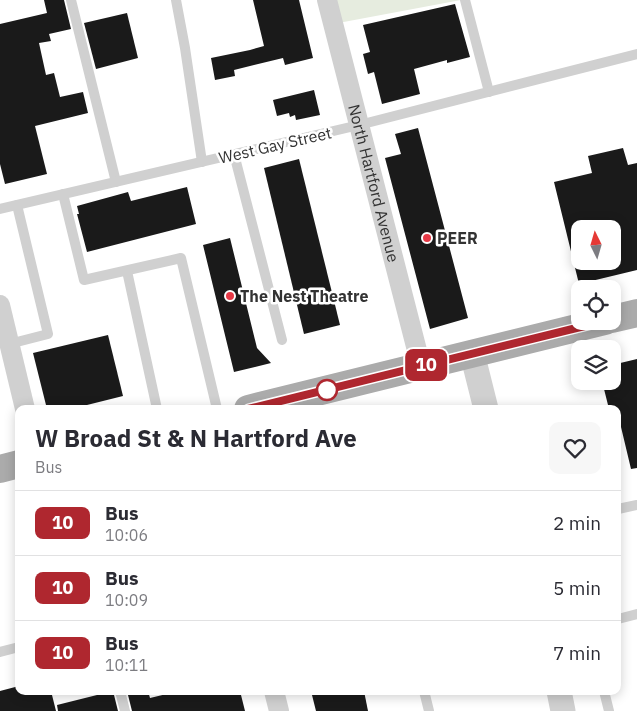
<!DOCTYPE html>
<html lang="en">
<head>
<meta charset="utf-8">
<style>
	body { margin:0; font-family:"IBM Plex Sans",sans-serif; background:#f7f7f7; color:#2b2b33; height:100vh; display:flex; flex-direction:column; font-size:19px; white-space:nowrap }
	* { box-sizing:border-box; margin:0 }
	p { font-size:16px; color:#7c7c81 }
	.icon { flex:none; width:28px; height:28px; fill:none; stroke:currentColor; stroke-width:2; stroke-linecap:round; stroke-linejoin:round }
	.map { position:relative; flex:1; overflow:hidden }
	.side { position:absolute; left:15px; top:405px; width:606px; height:290px; display:flex; flex-direction:column; background:#fff; border-radius:10px; box-shadow:0 2px 12px #0003 }
	.side>* { flex:none }
	.badge { padding:0 10px; border-radius:8px; font-size:18px; line-height:32px }
	.needle { width:32px; rotate:355deg }
	.tools { position:absolute; left:571px; top:220px; display:grid; gap:10px }
	.tools a { display:grid; place-items:center; width:50px; height:50px; border-radius:10px; background:#fff; box-shadow:0 2px 12px #0003; font-size:25px }
	.map>.badge { position:absolute; translate:-50% -50%; box-shadow:0 0 0 2px #fff }
	.round { display:grid; place-items:center; flex:none; width:52px; height:52px; border-radius:10px; background:#f7f7f7 }
	.summary { display:flex; align-items:center; justify-content:space-between; height:85px; padding:0 20px }
	h1 { font-size:24px; font-weight:800; line-height:38px }
	ul { padding:0; list-style:none }
	li { display:flex; align-items:center; gap:15px; height:65px; padding:0 20px; border-top:1px solid #e1e1e2 }
	li div { flex:1 }
	li b { display:block; font-size:19px }
	li em { font-style:normal }
	li .badge { min-width:55px; font-weight:700; text-align:center }
	.map>svg:first-child { display:block }
	.green { fill:#e6ecdf }
	.building { fill:#1a1a1a; fill-rule:evenodd }
	.lines { fill:none; stroke-linecap:round; stroke-linejoin:round }
	.service { stroke:#d0d0d0; stroke-width:10 }
	.minor { stroke:#d0d0d0; stroke-width:20 }
	.tertiary { stroke:#d0d0d0; stroke-width:25 }
	.primary { stroke:#ababab; stroke-width:28 }
	.line-casing { stroke:#fff; stroke-width:11 }
	.line { stroke:#af272f; stroke-width:8 }
	.poi-dot { fill:#e63946; stroke:#fff; stroke-width:2 }
	.stop-dot { fill:#fff; stroke:#af272f; stroke-width:2.5 }
	.labels { text-anchor:middle; stroke-width:5; stroke-linejoin:round; paint-order:stroke }
	.street-label { font-size:16px; fill:#333; stroke:#fff }
	.poi-label { font-size:16px; font-weight:bold; fill:#333; stroke:#fff; text-anchor:start }
</style>
</head>
<body>
<div class="map">
<svg width="637" height="711" viewBox="0 0 637 711">
	<rect width="100%" height="100%" fill="#fff"/>
	<polygon class="green" points="327,0 461,0 333,24"/>
	<g class="building">
		<polygon points="44,0 64,0 71,29 49,34 51,41 39,43 46,75 54,73 60,97 83,92 88,113 35,126 47,174 5,184 0,164 0,24 47,13"/>
		<polygon points="253,0 299,0 313,58 285,65 283,58 234,70 235,76 215,80 211,58 250,50 264,46"/>
		<polygon points="455,4 470,57 447,63 447,60 414,69 420,94 382,104 374,72 368,74 363,54 370,52 363,25"/>
		<polygon points="127,13 138,58 96,69 84,23"/>
		<polygon points="314,90 320,115 296,120 295,115 290,117 289,113 277,116 273,100"/>
		<polygon points="418,128 468,318 430,329 385,158 401,154 395,134"/>
		<path d="M 623,148 L 628,165 L 637,163 L 637,270 L 579,284 L 554,182 L 592,173 L 588,156 ZM 580,229 L 612,229 L 612,261 L 580,261 Z"/>
		<polygon points="299,159 340,325 304,334 264,168"/>
		<polygon points="187,187 196,224 87,252 77,214 79,214 77,206 128,192 131,201"/>
		<polygon points="230,238 257,348 271,363 234,372 203,245"/>
		<polygon points="108,335 123,396 71,409 47,409 33,353"/>
		<polygon points="637,359 637,468 631,469 621,427 618,428 618,409 609,409 602,381 612,381 612,365"/>
		<polygon points="19,686 19,691 51,691 56,711 0,711 0,691"/>
		<polygon points="113,691 118,711 58,711 57,705"/>
		<polygon points="127,691 148,691 150,698 179,691 240,691 245,711 132,711"/>
		<polygon points="311,691 364,691 368,711 316,711"/>
	</g>
	<g class="lines">
		<g class="service">
			<polyline points="71,0 116,182"/>
			<polyline points="176,0 185,48 202,162"/>
			<polyline points="465,0 489,92"/>
			<polyline points="234,154 282,340"/>
			<polyline points="63,194 84,280 181,258 217,409"/>
			<polyline points="0,209 359,125 637,54"/>
			<polyline points="127,271 157,409"/>
			<polyline points="9,344 48,334 17,205"/>
			<polyline points="618,509 637,505"/>
			<polyline points="618,619 637,614"/>
			<polyline points="0,652 19,647"/>
			<polyline points="120,691 125,711"/>
			<polyline points="424,691 429,711"/>
			<polyline points="604,691 609,711"/>
		</g>
		<g class="minor">
			<path id="s1" d="M 327,0 L 421,366"/>
			<polyline points="0,305 25,409"/>
			<polyline points="274,691 279,711"/>
		</g>
		<g class="tertiary">
			<polyline points="472,353 486,409"/>
			<polyline points="559,691 563,711"/>
		</g>
		<g class="primary">
			<polyline points="612,319 637,313"/>
			<polyline points="248,409 605,321"/>
			<polyline points="0,469 19,464"/>
		</g>
	</g>
	<g class="lines">
		<g class="line-casing">
			<polyline id="line" points="248,409 605,321"/>
		</g>
		<use href="#line" class="line"/>
	</g>
	<g class="poi-dot">
		<circle cx="427" cy="238" r="5"/>
		<circle cx="230" cy="296" r="5"/>
	</g>
	<circle class="stop-dot" cx="327" cy="390" r="10"/>
	<g class="labels">
		<g class="street-label">
			<text transform="translate(275 145) rotate(-13)" y="6">West Gay Street</text>
			<text dy="6" stroke="none"><textPath href="#s1" startOffset="189">North Hartford Avenue</textPath></text>
		</g>
		<g class="poi-label">
			<text x="437" y="244">PEER</text>
			<text x="240" y="302">The Nest Theatre</text>
		</g>
	</g>
</svg>
<div class="tools">
<a><svg class="needle" viewBox="-14 -14 28 28"><path d="M0-13l5 13h-10z" fill="#e53935"/><path d="M0 13l5-13h-10z" fill="#7c7c81"/></svg></a>
<a><svg class="icon" aria-label="locate" viewBox="0 0 24 24"><circle cx="12" cy="12" r="6"/><path d="M12 2v4M12 18v4M2 12h4M18 12h4"/></svg></a>
<a><svg class="icon" aria-label="layers" viewBox="0 0 24 24"><path d="M12 4l9 5-9 5-9-5zM3 14l9 5 9-5"/></svg></a>
</div>
<b class="badge" style="left:426px;top:365px;background:#af272f;color:#fff">10</b>
<section class="side">
<div class="summary"><div><h1>W Broad St &amp; N Hartford Ave</h1><p>Bus</p></div><a class="round"><svg class="icon" aria-label="heart" viewBox="0 0 24 24"><path d="M12 20l-8-8c-3-5 5-10 8-4 3-6 11-1 8 4z"/></svg></a></div>
<ul>
<li><span class="badge" style="background:#af272f;color:#fff">10</span><div><b>Bus</b><p>10:06</p></div><em>2 min</em></li>
<li><span class="badge" style="background:#af272f;color:#fff">10</span><div><b>Bus</b><p>10:09</p></div><em>5 min</em></li>
<li><span class="badge" style="background:#af272f;color:#fff">10</span><div><b>Bus</b><p>10:11</p></div><em>7 min</em></li>
</ul>
</section>
</div>
</body>
</html>
